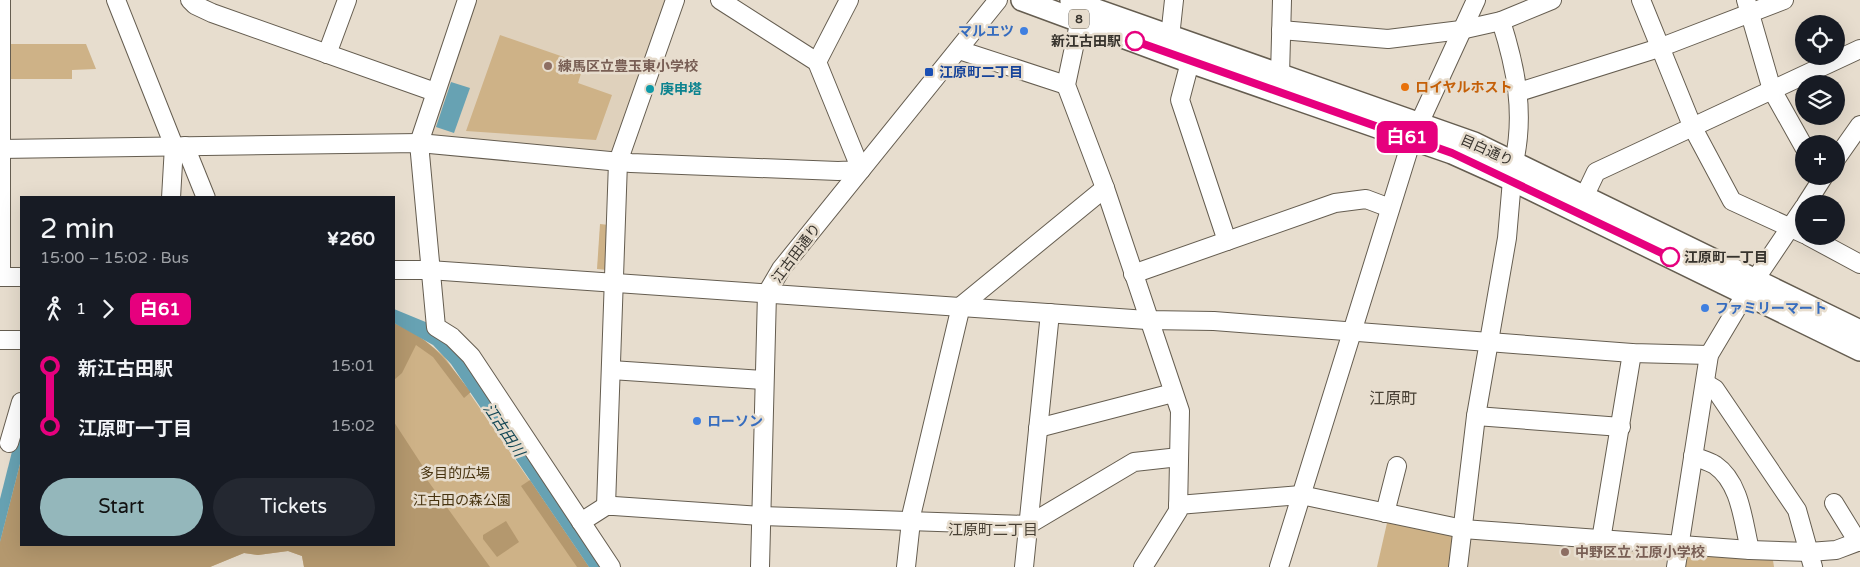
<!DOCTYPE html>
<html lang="en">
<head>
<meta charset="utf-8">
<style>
	body { margin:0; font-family:"Varela Round","Noto Sans JP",sans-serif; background:#242831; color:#f1f3f6; height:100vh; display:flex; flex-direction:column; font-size:19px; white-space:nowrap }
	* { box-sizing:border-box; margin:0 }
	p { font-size:16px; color:#9ea1a6 }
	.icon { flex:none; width:28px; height:28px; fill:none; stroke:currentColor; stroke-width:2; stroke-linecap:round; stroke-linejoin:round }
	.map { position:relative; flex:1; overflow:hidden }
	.details { position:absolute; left:20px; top:196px; width:375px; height:350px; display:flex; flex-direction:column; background:#171b24; border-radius:0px; box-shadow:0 5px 20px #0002 }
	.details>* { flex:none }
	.badge { padding:0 10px; border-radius:8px; font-size:18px; line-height:32px }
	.buttons { position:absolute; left:1795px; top:15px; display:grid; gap:10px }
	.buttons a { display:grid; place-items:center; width:50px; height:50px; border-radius:50%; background:#171b24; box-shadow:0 5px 20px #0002; font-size:25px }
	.map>.badge { position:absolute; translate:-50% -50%; box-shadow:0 0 0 2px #fff }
	.legs { display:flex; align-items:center; gap:8px; height:55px; padding:0 20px; font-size:16px }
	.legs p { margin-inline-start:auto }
	.head { display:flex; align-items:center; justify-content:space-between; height:85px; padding:0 20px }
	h1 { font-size:28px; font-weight:600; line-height:38px }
	.primary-button { display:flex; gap:10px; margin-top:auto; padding:10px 20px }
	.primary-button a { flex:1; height:58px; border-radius:30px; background:#94b7bb; color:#111; font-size:20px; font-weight:600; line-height:58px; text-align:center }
	.primary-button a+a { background:#242831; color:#f1f3f6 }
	ul { padding:0 20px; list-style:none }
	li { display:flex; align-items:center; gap:18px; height:60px; font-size:19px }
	li i { display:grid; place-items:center; width:8px; height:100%; margin:0 6px; background:currentColor }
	li i::after { content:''; width:12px; height:12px; margin:-6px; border:4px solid; border-radius:50%; background:#171b24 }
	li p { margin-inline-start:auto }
	li:first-child i { background:linear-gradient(#0000 50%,currentColor 0) }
	li:last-child i { background:linear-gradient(currentColor 50%,#0000 0) }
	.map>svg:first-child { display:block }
	.built { fill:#dfd1bc }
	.green { fill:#ceb287 }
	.forest { fill:#b4986e }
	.water { fill:#67a2b3 }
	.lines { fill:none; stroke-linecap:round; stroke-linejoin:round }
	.minor-casing { stroke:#655d50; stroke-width:20 }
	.major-casing { stroke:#655d50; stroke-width:24 }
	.minor { stroke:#fff; stroke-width:18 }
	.major { stroke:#fff; stroke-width:21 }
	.line-1-casing { stroke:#fff; stroke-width:11 }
	.line-1 { stroke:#e6007e; stroke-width:8 }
	.shop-dot { fill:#3f7fe0; stroke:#e7ddce; stroke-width:2 }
	.stop-1-dot { fill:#fff; stroke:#e6007e; stroke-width:2.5 }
	.education-dot { fill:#8d6e63; stroke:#e7ddce; stroke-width:2 }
	.transit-dot { fill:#1a4fb4; stroke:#e7ddce; stroke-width:2 }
	.food-dot { fill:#e8710a; stroke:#e7ddce; stroke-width:2 }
	.culture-dot { fill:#0f9aa8; stroke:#e7ddce; stroke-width:2 }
	.labels { text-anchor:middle; stroke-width:5; stroke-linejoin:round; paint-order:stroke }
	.shield { fill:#e7ddce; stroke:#6c665d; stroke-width:1 }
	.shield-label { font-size:12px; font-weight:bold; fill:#37332d }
	.shop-label { font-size:14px; font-weight:bold; fill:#366cbe; stroke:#e7ddce; text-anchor:start }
	.stop-label { font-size:14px; font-weight:bold; fill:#37332d; stroke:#e7ddce; text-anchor:end }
	.education-label { font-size:14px; font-weight:bold; fill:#785e54; stroke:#e7ddce; text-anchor:start }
	.transit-label { font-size:14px; font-weight:bold; fill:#164399; stroke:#e7ddce; text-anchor:start }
	.food-label { font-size:14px; font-weight:bold; fill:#c56008; stroke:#e7ddce; text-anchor:start }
	.culture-label { font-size:14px; font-weight:bold; fill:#0d838f; stroke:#e7ddce; text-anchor:start }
	.street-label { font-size:14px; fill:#37332d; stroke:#e7ddce }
	.park-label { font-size:14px; fill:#47330f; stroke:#e7ddce }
	.water-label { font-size:15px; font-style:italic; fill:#134755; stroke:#e7ddce }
	.neighbourhood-label { font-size:15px; fill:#484034; stroke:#e7ddce }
	.quarter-label { font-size:16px; fill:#484034; stroke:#e7ddce }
</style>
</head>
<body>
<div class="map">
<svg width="1860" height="567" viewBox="0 0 1860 567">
	<rect width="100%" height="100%" fill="#e7ddce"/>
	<g class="built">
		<polygon points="474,0 668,0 613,151 430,137 428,133"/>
		<polygon points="1471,534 1664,549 1668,556 1666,567 1463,567"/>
	</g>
	<g class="green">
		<polygon points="500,35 584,64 578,83 612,95 596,140 466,131"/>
		<polygon points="10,44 86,44 96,69 72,70 72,79 11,79"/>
		<polygon points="600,224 609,225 607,270 597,269"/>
		<polygon points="394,323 418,335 444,356 589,567 304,567 302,556 288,551 258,555 244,553 210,567 0,567 0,542 21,461 21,545 394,545"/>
		<polygon points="1392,520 1450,532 1455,538 1451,567 1377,567 1387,523"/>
		<polygon points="1685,551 1772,554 1774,567 1682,567"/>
	</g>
	<g class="forest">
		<path d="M 394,323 C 436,343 443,357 471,392 L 464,398 L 433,357 L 416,345 L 402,373 L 394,380 Z"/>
		<polygon points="394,422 422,465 428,481 490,567 304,567 302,556 288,551 258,555 244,553 210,567 0,567 0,542 21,460 21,545 394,545"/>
		<polygon points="530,480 589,567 577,567 521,486"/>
		<polygon points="506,521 519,542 497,557 483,539 483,535"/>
	</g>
	<g class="water">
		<polygon points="451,82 470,88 454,133 436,127"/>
		<polygon points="394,309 428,323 458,348 603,567 589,567 451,364 433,345 394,323"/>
		<polygon points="21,416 21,460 0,542 0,499"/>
	</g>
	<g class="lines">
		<g class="minor-casing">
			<g id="minor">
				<polyline points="116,0 174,146 171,198"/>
				<polyline points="190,0 195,5 212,13 435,92"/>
				<polyline points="467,0 419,143 436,327 452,337 471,356 611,567"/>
				<polyline points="1641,0 1693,128 1732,201 1804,234"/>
				<polyline points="1746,0 1772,90 1804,147"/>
				<polyline points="1080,19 1066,85 1105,188 1180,411 1178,511 1143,567"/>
				<path d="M 1501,21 C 1516,68 1525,113 1514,162"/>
				<polyline points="1281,30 1388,39 1461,30 1501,21 1552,0"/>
				<polyline points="1170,37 1174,0"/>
				<polyline points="959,50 1066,85"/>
				<polyline points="327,54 347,0"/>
				<polyline points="817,62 849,0"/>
				<polyline points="1190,62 1180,100 1227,241"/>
				<polyline points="1280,75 1282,0"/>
				<polyline points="1519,92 1659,48 1784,0"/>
				<polyline points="185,146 206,198"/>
				<polyline points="0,149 419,143 631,163 838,171 861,170 817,62 720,0"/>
				<polyline points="1836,159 1860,125"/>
				<polyline points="1585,195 1596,172 1860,49"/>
				<polyline points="1806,204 1824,176"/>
				<polyline points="1808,236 1860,264"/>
				<polyline points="394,270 429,270 1147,320 1214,321 1632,353 1709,355"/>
				<polyline points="1133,274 1335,203 1366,199 1390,208"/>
				<polyline points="0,277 21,277"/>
				<polyline points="1,277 1,0"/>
				<polyline points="0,340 21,340"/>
				<polyline points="611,370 763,380"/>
				<polyline points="1705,383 1715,389 1797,510 1813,567"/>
				<polyline points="1476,416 1621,427"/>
				<polyline points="1038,428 1173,393"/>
				<polyline points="9,443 21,402"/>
				<path d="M 1693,456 C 1700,459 1708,461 1715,465 C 1741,483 1743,522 1750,550"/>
				<polyline points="1834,503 1858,542"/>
				<polyline points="1178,505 1301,495 1463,529 1750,550 1809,552 1836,550 1860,541"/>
				<polyline points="606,506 618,162 675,0"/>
				<polyline points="1385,513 1397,466"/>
				<polyline points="581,522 606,506 614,506 761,516 1028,525 1134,462 1179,457"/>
				<polyline points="1601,540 1632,353"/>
				<polyline points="760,567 767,293 781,269 998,0"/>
				<polyline points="906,567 912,512 961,306 1105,188"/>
				<polyline points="1024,567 1050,313"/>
				<polyline points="1279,567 1412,139 1476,0"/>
				<polyline points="1458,567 1476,416 1507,238 1512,180"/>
				<polyline points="1676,567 1709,355 1746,293 1804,207"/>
			</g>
		</g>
		<g class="major-casing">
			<g id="major">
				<polyline points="1022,0 1190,62 1452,153 1512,180 1860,350"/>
				<polyline points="1071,1 1474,143 1860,331"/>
			</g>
		</g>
		<use href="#minor" class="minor"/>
		<use href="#major" class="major"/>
	</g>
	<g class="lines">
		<g class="line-1-casing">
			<polyline id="line-1" points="1135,41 1452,153 1670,257"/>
		</g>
		<use href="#line-1" class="line-1"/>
	</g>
	<g class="shop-dot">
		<circle cx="1024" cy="31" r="5"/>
		<circle cx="1705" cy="308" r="5"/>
		<circle cx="697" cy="421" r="5"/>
	</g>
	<g class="stop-1-dot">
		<circle cx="1135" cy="41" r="9"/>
		<circle cx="1670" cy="257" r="9"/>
	</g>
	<g class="education-dot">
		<circle cx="548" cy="66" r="5"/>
		<circle cx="1565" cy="552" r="5"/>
	</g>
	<rect class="transit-dot" x="924" y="67" width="10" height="10" rx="2.5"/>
	<circle class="food-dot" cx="1405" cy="87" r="5"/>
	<circle class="culture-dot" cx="650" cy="89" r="5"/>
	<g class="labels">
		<rect class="shield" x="1069" y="9.5" width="20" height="19" rx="4"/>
		<g class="shield-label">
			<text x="1079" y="23">8</text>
		</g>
		<g class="shop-label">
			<text x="1014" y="36" text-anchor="end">マルエツ</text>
			<text x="1715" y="313">ファミリーマート</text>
			<text x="707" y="426">ローソン</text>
		</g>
		<g class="stop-label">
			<text x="1121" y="46">新江古田駅</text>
			<text x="1684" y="262" text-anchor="start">江原町一丁目</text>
		</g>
		<g class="education-label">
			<text x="558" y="71">練馬区立豊玉東小学校</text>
			<text x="1575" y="557">中野区立 江原小学校</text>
		</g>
		<g class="transit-label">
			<text x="939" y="77">江原町二丁目</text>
		</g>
		<g class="food-label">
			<text x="1415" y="92">ロイヤルホスト</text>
		</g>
		<g class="culture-label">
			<text x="660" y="94">庚申塔</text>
		</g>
		<g class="street-label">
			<text transform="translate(1487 150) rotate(24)" y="5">目白通り</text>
			<text transform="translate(796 253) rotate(-53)" y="5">江古田通り</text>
		</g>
		<g class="park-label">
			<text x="455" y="478">多目的広場</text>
			<text x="462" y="505">江古田の森公園</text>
		</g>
		<g class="water-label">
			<text transform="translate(504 430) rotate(56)" y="5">江古田川</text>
		</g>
		<g class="neighbourhood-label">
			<text x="993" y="535">江原町二丁目</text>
		</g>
		<g class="quarter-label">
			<text x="1393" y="404">江原町</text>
		</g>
	</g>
</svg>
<div class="buttons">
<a><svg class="icon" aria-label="locate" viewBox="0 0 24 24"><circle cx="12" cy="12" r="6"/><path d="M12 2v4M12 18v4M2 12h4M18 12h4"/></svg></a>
<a><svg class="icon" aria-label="layers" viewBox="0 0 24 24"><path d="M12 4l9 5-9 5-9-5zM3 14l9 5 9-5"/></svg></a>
<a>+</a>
<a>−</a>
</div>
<b class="badge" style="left:1407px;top:137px;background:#e6007e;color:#fff">白61</b>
<section class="details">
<div class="head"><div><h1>2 min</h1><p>15:00 – 15:02 · Bus</p></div><b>¥260</b></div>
<div class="legs"><svg class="icon" aria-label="walk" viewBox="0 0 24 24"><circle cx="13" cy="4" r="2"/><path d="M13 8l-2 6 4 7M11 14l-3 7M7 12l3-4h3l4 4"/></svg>1<svg class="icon" aria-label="forward" viewBox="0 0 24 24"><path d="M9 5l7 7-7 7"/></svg><b class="badge" style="background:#e6007e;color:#fff">白61</b></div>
<ul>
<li><i style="color:#e6007e"></i><b>新江古田駅</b><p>15:01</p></li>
<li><i style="color:#e6007e"></i><b>江原町一丁目</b><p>15:02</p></li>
</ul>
<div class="primary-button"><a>Start</a><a>Tickets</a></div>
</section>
</div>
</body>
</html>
